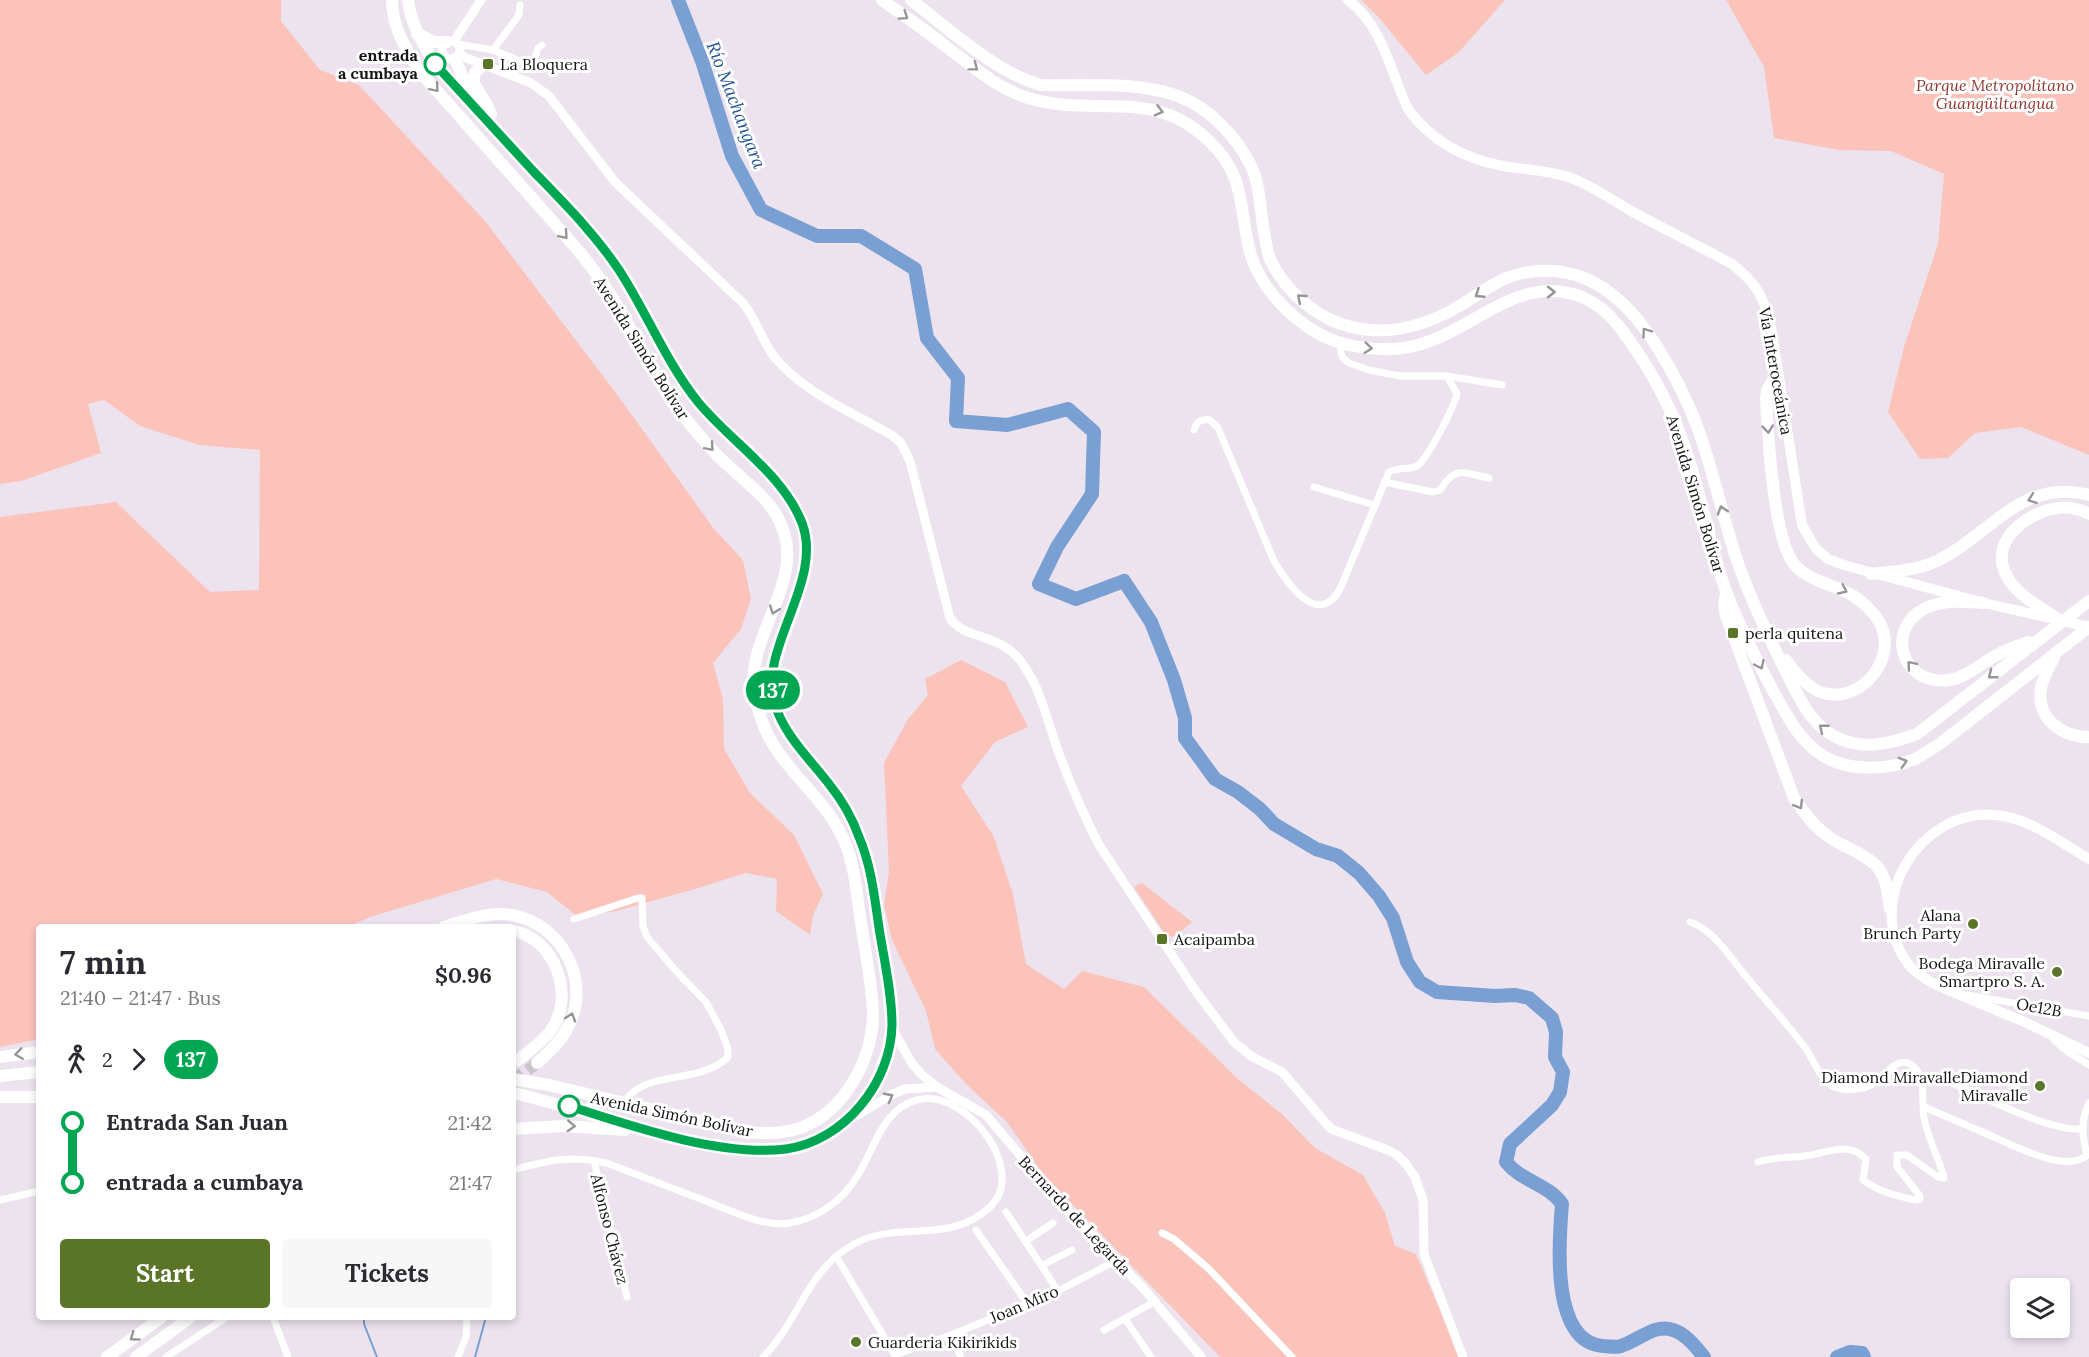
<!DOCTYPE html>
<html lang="en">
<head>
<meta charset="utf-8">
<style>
	body { margin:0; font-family:Lora,serif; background:#f7f7f7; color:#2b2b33; height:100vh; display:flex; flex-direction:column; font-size:22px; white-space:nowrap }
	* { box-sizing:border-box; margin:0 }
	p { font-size:20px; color:#7c7c81 }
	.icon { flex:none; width:33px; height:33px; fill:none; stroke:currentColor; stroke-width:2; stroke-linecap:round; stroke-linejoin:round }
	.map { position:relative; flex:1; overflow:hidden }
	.sheet { position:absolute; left:36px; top:924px; width:480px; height:396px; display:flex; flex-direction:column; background:#fff; border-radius:6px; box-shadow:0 3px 9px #0003 }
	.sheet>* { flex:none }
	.badge { padding:0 12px; border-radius:20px; font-size:21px; line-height:39px }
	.buttons { position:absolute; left:2010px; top:1278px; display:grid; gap:12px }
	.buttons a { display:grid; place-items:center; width:60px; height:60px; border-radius:6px; background:#fff; box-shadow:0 3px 9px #0003; font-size:30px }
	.map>.badge { position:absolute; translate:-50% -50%; box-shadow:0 0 0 3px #fff }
	.legs { display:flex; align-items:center; gap:9px; height:66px; padding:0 24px; font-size:20px }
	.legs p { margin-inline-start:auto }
	.overview { display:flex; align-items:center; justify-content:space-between; height:102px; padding:0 24px }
	h1 { font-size:33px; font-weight:800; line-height:45px }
	.action { display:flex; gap:12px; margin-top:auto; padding:12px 24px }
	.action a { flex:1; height:69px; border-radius:6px; background:#5b7528; color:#fff; font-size:24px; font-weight:800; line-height:69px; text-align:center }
	.action a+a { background:#f7f7f7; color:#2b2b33 }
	ul { padding:0 24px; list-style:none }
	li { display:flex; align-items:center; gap:21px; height:60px; font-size:22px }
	li i { display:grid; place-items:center; width:9px; height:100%; margin:0 8px; background:currentColor }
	li i::after { content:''; width:15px; height:15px; margin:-8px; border:4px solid; border-radius:50%; background:#fff }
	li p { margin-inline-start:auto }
	li:first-child i { background:linear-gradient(#0000 50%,currentColor 0) }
	li:last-child i { background:linear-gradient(currentColor 50%,#0000 0) }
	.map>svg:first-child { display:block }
	.green { fill:#fcc3bb }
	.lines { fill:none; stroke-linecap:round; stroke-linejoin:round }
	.stream { stroke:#799fd3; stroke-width:2 }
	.river { stroke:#799fd3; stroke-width:14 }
	.trunk-tunnel { stroke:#ccc4ce; stroke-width:12; stroke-dasharray:12 6; stroke-linecap:butt }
	.minor { stroke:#fff; stroke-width:7 }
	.tertiary { stroke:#fff; stroke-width:9 }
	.primary { stroke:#fff; stroke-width:10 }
	.trunk { stroke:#fff; stroke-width:12 }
	.oneway { stroke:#979597 }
	.line-1-casing { stroke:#fff; stroke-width:14 }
	.line-1 { stroke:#00a651; stroke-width:9 }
	.stop-1-dot { fill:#fff; stroke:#00a651; stroke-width:3 }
	.poi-dot { fill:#5b7528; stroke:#fff; stroke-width:2 }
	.labels { text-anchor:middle; stroke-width:6; stroke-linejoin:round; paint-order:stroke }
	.stop-label { font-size:16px; font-weight:bold; fill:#171317; stroke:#fff; text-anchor:end }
	.poi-label { font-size:16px; fill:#171317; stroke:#fff; text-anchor:start }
	.park-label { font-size:16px; font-style:italic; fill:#8d3831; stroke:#fff }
	.street-label { font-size:16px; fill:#171317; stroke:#fff }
	.water-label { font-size:18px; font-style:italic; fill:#225393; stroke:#fff }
</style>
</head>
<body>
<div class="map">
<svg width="2089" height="1357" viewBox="0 0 2089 1357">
	<rect width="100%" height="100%" fill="#ece3ee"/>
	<g class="green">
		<polygon points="0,0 281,0 281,21 320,70 359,85 485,221 616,393 714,529 743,560 751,599 741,629 713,663 723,699 724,749 750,793 794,835 823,894 813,915 810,935 776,911 777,879 746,873 695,889 616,911 578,917 547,892 496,879 370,917 348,927 39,927 39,1039 0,1047 0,517 116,502 210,592 259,590 260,450 199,445 140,426 104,400 88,404 101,453 21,481 0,484"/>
		<polygon points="1361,0 1505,0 1458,53 1426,75 1380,19"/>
		<polygon points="1726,0 2089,0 2089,455 2021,427 1975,433 1948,458 1920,459 1888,412 1904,347 1938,244 1944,174 1891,151 1839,150 1774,138 1764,67"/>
		<polygon points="961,660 1005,682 1028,727 995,742 961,786 994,837 1013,894 1026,964 1064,989 1082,971 1144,987 1239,1080 1282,1114 1315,1148 1363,1175 1385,1213 1395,1246 1416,1254 1460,1357 1220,1357 1043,1174 1007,1122 966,1084 935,1049 926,1011 892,940 884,905 889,872 884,763 908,719 928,695 925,679"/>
		<polygon points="1142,883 1192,922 1175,936 1167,937 1134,887"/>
	</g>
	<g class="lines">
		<g class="stream">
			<polyline points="364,1317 364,1324 377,1357"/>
			<polyline points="475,1357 486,1317"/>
		</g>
		<g class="river">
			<path d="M 678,0 L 702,61 L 732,156 L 761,210 L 817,236 L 861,236 L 915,269 L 927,338 L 958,378 L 956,421 L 1007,425 L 1068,409 L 1094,432 L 1092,494 L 1057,547 L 1039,584 L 1076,599 L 1124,581 L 1151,622 L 1174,680 L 1185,718 L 1185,738 L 1215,779 L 1238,792 L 1260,809 L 1274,824 L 1316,849 L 1338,856 L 1359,873 L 1379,896 L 1393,918 L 1407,962 L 1420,982 L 1437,992 L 1495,996 L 1515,995 L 1529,998 L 1552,1018 L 1556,1032 L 1555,1057 L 1563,1072 L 1560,1092 L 1552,1105 L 1510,1144 L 1506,1162 C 1521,1181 1548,1184 1562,1204 C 1559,1240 1550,1342 1603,1346 C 1609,1346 1616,1348 1621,1346 C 1638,1341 1655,1323 1673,1330 C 1686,1334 1696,1347 1704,1357"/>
			<polyline points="1837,1357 1850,1352 1862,1353 1864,1357"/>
		</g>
		<polyline class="trunk-tunnel" points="513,1081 537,1063"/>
		<g class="minor">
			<polyline points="458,44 493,50 519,15 520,5"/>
			<polyline points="493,50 525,63 535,58 538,48 542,45"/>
			<polyline points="1447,376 1502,385"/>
			<path d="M 1194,430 C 1197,421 1200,419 1210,420 L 1218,428 L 1274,561 C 1287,583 1318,629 1340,589 L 1389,472 C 1398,467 1408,470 1417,466 C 1427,460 1454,407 1457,394 L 1447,376 L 1400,376 L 1369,370 L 1349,363 L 1343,358 L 1341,353 L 1341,343"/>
			<path d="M 1384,482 L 1433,492 L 1440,490 C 1456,465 1463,473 1489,478"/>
			<polyline points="1314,487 1374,505"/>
			<path d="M 574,919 L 638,898 L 642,898 L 643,926 L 647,937 L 676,971 L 706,1002 L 721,1030 L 728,1049 L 728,1057 C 705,1080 666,1073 639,1088 C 632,1092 627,1098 622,1103"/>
			<path d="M 1690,922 C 1714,930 1729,956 1745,975 C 1765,1000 1787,1023 1806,1049 C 1814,1060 1818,1075 1828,1083 C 1840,1093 1864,1091 1876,1082 C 1886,1074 1899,1054 1913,1066 C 1927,1078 1921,1101 1924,1118 C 1928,1139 1939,1158 1944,1178 L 1938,1177 L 1907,1155 L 1897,1155 L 1897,1167 L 1920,1196 L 1920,1199 L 1916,1200 C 1897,1196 1879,1192 1863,1180 L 1866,1159 C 1848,1140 1827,1153 1805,1156 C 1789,1158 1774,1157 1758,1162"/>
			<polyline points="1967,995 2089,1016"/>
			<polyline points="2054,1040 2064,1049 2089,1065"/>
			<path d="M 1952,1083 C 1984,1097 2048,1131 2082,1129"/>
			<path d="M 1924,1107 C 1945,1116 1966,1125 1987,1134 C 2009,1143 2066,1175 2087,1155 C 2082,1134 2080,1123 2089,1103"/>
			<polyline points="594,1161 627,1297"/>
			<path d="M 513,1170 C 549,1160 569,1155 606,1163 C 639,1175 671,1188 703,1200 C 727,1209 764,1228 790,1223 C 819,1218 843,1200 858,1175 C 875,1148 882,1109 917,1100 C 966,1087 1030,1172 989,1208 C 948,1245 901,1220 856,1243 C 806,1269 800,1321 763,1357"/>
			<polyline points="0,1200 39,1191"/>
			<polyline points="1006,1212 1058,1291"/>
			<polyline points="976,1230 1027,1303"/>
			<polyline points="1162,1233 1174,1239 1209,1269 1292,1357"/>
			<polyline points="1026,1241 1053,1223"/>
			<polyline points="836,1256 896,1357"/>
			<polyline points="1043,1265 1072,1250"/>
			<polyline points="273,1317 288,1357"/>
			<polyline points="1125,1319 1151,1357"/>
			<polyline points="1104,1330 1154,1302"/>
			<polyline points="951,1335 961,1357"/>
			<polyline points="895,1355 951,1335 1058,1291 1117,1260"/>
			<polyline points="166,1357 227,1317"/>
			<polyline points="458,1357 466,1337 467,1317"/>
		</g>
		<g class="tertiary">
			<circle cx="451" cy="50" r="9"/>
			<polyline points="454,41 481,0"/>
			<path d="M 459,55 L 531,83 L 549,96 L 615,182 L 743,303 C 757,320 762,342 776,359 C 806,394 854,413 893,436 L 901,443 L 910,461 L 950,618 C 965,641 1001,632 1022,663 C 1040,687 1047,719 1057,748 C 1069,781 1083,814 1099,845 L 1197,993 L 1234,1042 L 1251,1056 L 1282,1072 L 1331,1129 L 1385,1149 L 1396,1154 L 1406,1164 L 1415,1177 L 1423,1200 L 1424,1254 L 1463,1357"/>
			<polyline points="892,1028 911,1062 921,1074 937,1087 986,1115 1063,1206 1144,1289 1201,1357"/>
			<polyline points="851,1119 891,1095 905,1089 937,1087"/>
		</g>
		<g class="primary">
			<path d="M 1348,0 C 1383,26 1390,71 1408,109 C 1431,141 1465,159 1503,166 C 1526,170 1548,170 1571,178 C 1591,185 1612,200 1631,211 C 1664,229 1699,246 1732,264 C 1755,282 1761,293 1770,320 L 1802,525 L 1816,549 L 1828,559 L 1844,565 L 1984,603 L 2089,627"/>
			<path d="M 2089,859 C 2060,842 2030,818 1995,815 C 1920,808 1861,903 1909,965 C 1915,973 1925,978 1934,984 L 2029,1024 L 2089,1053"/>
		</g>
		<g class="trunk">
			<path d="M 392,0 C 392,27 406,49 420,72 C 458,114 495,157 533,199 C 557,227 584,254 604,285 C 632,326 651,374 682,414 C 692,427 704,441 716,454 C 735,474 767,495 779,520 C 810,581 743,634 755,696 C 758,711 762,725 770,739 C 791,777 830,803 846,845 C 856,871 857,901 862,929 C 866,956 872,985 873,1013 C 873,1058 845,1112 800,1128 C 783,1134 766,1134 748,1132 L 549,1085 L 513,1079"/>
			<path d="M 408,0 C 411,25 423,43 435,65 C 466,98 496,131 527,164 C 558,197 589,229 616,266 C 647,309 665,361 698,402 C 730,441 791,480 804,529 C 821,596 750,656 781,722 C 788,738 802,752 814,766 C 833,788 851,812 861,840 C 871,869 875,902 880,933 C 884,962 894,998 892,1028 C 891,1040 887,1054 882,1066 C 861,1123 813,1154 753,1150 C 670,1145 593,1111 513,1093"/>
			<path d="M 882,0 C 903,15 924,29 944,45 C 971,65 996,88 1028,98 C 1095,118 1154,86 1210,142 C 1245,175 1239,206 1249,248 C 1259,292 1306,336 1349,345 C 1372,350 1395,351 1418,345 C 1474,330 1520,272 1582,297 C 1596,303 1609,314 1618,325 C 1645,360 1667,398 1682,439 C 1701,489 1708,544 1727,594 C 1741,630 1759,665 1777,698 C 1790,721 1802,744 1825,757 C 1851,772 1888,770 1915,759 C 1924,754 1933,748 1941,743 L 2089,627"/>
			<path d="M 911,0 C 948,28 996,73 1041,85 C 1085,86 1136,81 1178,96 C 1210,108 1238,138 1252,168 C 1260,186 1260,208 1263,226 C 1265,237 1266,249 1270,259 C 1283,288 1312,314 1341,324 C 1383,338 1425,327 1461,305 C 1479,294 1498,279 1519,274 C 1584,259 1627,298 1659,350 C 1674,374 1687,400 1697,426 C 1714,472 1723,520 1739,566 C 1751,601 1768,635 1784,668 C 1797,693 1808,722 1834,736 C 1862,751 1889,744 1917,734 L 2089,601"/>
			<polyline points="417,34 434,42 447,42"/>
			<polyline points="455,59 465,82 481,103"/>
			<polyline points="484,63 475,73 473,82 487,105 491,114"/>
			<path d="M 1777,374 L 1767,390 L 1766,399 C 1768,435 1773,538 1794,564 C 1813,587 1848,583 1871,611 C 1877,617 1882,626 1884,634 C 1891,668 1856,703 1823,693 C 1807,688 1795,672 1786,660"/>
			<path d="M 1871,574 C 1894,571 1918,571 1939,560 C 1990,535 2022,477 2089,495"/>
			<path d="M 1726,594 L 1724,605 L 1726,616 L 1794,798 C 1805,814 1815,828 1832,839 C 1846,848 1868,855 1879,869 C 1887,880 1888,896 1890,909"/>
			<path d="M 1984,603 C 1967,602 1950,600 1934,605 C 1883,620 1897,687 1950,680 C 1966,677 1981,664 1995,656 C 2006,650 2017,646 2028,642"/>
			<path d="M 2058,619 C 2039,606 2012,593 2004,570 C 1992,538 2030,511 2058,508 C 2069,506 2079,509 2089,514"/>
			<path d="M 2054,658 C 2049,667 2043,677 2041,688 C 2036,718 2061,737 2089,737"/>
			<path d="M 444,927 C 466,920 489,911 512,915 C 563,924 593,983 567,1029 C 560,1043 548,1053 537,1063"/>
			<path d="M 513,931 C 555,938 575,995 552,1029 C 543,1042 529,1051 517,1061"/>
			<polyline points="0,1057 39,1052"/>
			<polyline points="0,1076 39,1072"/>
			<polyline points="0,1097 39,1097"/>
			<polyline points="513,1129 564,1126 625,1130"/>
			<polyline points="107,1357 162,1317"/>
			<polyline points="136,1357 191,1317"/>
		</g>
	</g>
	<defs><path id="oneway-chevron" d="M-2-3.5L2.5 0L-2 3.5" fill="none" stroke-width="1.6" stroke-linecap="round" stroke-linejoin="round" transform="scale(1.5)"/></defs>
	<g class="oneway">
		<use href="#oneway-chevron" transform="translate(904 16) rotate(35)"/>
		<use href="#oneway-chevron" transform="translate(974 67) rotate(37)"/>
		<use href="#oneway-chevron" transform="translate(435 88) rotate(49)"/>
		<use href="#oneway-chevron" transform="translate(1159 111) rotate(15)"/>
		<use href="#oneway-chevron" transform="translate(564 235) rotate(49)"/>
		<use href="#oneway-chevron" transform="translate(1551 292)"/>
		<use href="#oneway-chevron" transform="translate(1479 294) rotate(147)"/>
		<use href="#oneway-chevron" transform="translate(1301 298) rotate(-139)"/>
		<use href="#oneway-chevron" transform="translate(1646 332) rotate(-126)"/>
		<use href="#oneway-chevron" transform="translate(1368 348) rotate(6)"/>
		<use href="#oneway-chevron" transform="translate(1768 429) rotate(84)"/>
		<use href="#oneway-chevron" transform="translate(710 447) rotate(49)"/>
		<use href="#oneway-chevron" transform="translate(2032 499) rotate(160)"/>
		<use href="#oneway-chevron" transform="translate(1722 510) rotate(-107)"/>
		<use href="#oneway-chevron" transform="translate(1843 590) rotate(25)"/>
		<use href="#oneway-chevron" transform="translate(774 610) rotate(110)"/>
		<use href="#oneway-chevron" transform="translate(1760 665) rotate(65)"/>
		<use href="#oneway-chevron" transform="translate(1911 665) rotate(-130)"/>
		<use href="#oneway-chevron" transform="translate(1992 675) rotate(142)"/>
		<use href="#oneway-chevron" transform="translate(1823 728) rotate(-141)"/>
		<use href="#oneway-chevron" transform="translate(1903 762) rotate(-17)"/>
		<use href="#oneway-chevron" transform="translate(1799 805) rotate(58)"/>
		<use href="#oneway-chevron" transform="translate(571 1017) rotate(-72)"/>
		<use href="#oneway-chevron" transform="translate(19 1054) rotate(172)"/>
		<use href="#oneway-chevron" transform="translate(889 1097) rotate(-28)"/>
		<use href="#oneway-chevron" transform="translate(571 1126) rotate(3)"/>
		<use href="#oneway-chevron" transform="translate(134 1337) rotate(144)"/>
	</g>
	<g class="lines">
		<g class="line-1-casing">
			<path id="line-1" d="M 435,64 C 468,100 501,136 534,172 C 564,203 595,234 619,270 C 647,313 666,362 698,402 C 731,442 783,474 802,523 C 824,581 759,647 774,702 C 784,735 808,757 829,784 C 842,800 852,817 859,837 C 872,867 875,902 880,934 C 885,964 892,995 892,1025 C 891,1083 844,1141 786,1149 C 720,1157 631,1126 569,1106"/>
		</g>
		<use href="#line-1" class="line-1"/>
	</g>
	<g class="stop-1-dot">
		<circle cx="435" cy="64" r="10"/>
		<circle cx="569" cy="1106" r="10"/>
	</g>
	<g class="poi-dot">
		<rect x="482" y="58" width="12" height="12" rx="3"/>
		<rect x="1727" y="627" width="12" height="12" rx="3"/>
		<circle cx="1973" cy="924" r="6"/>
		<rect x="1156" y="933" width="12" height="12" rx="3"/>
		<circle cx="2057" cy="972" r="6"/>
		<circle cx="2040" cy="1086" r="6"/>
		<circle cx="856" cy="1342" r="6"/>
	</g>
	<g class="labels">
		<g class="stop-label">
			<text x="418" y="61">entrada<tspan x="418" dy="18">a cumbaya</tspan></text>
		</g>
		<g class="poi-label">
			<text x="500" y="70">La Bloquera</text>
			<text x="1745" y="639">perla quitena</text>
			<text x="1961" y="921" text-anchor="end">Alana<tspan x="1961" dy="18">Brunch Party</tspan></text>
			<text x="1174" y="945">Acaipamba</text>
			<text x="2045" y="969" text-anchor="end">Bodega Miravalle<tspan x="2045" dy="18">Smartpro S. A.</tspan></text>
			<text x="2028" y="1083" text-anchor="end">Diamond MiravalleDiamond<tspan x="2028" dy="18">Miravalle</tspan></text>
			<text x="868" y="1348">Guarderia Kikirikids</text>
		</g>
		<g class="park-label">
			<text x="1995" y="91">Parque Metropolitano<tspan x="1995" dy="18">Guangüiltangua</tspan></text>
		</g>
		<g class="street-label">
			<text transform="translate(642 348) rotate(58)" y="6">Avenida Simón Bolívar</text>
			<text transform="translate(1776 371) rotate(80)" y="6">Vía Interoceánica</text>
			<text transform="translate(1696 494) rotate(73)" y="6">Avenida Simón Bolívar</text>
			<text transform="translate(2039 1007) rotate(10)" y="6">Oe12B</text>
			<text transform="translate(672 1114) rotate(12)" y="6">Avenida Simón Bolívar</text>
			<text transform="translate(1075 1215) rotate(47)" y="6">Bernardo de Legarda</text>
			<text transform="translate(610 1229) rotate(76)" y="6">Alfonso Chávez</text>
			<text transform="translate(1024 1304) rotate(-23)" y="6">Joan Miro</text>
		</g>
		<g class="water-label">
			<text transform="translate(736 105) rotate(69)" y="6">Río Machangara</text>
		</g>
	</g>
</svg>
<div class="buttons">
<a><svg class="icon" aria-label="layers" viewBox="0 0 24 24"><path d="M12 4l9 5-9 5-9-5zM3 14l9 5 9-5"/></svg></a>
</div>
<b class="badge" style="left:773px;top:690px;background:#00a651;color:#fff">137</b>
<section class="sheet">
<div class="overview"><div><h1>7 min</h1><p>21:40 – 21:47 · Bus</p></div><b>$0.96</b></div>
<div class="legs"><svg class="icon" aria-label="walk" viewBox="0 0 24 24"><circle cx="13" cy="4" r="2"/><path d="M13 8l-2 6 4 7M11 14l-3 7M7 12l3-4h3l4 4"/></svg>2<svg class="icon" aria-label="forward" viewBox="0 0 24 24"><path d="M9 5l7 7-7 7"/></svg><b class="badge" style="background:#00a651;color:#fff">137</b></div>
<ul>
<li><i style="color:#00a651"></i><b>Entrada San Juan</b><p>21:42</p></li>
<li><i style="color:#00a651"></i><b>entrada a cumbaya</b><p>21:47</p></li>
</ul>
<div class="action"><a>Start</a><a>Tickets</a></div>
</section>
</div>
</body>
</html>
